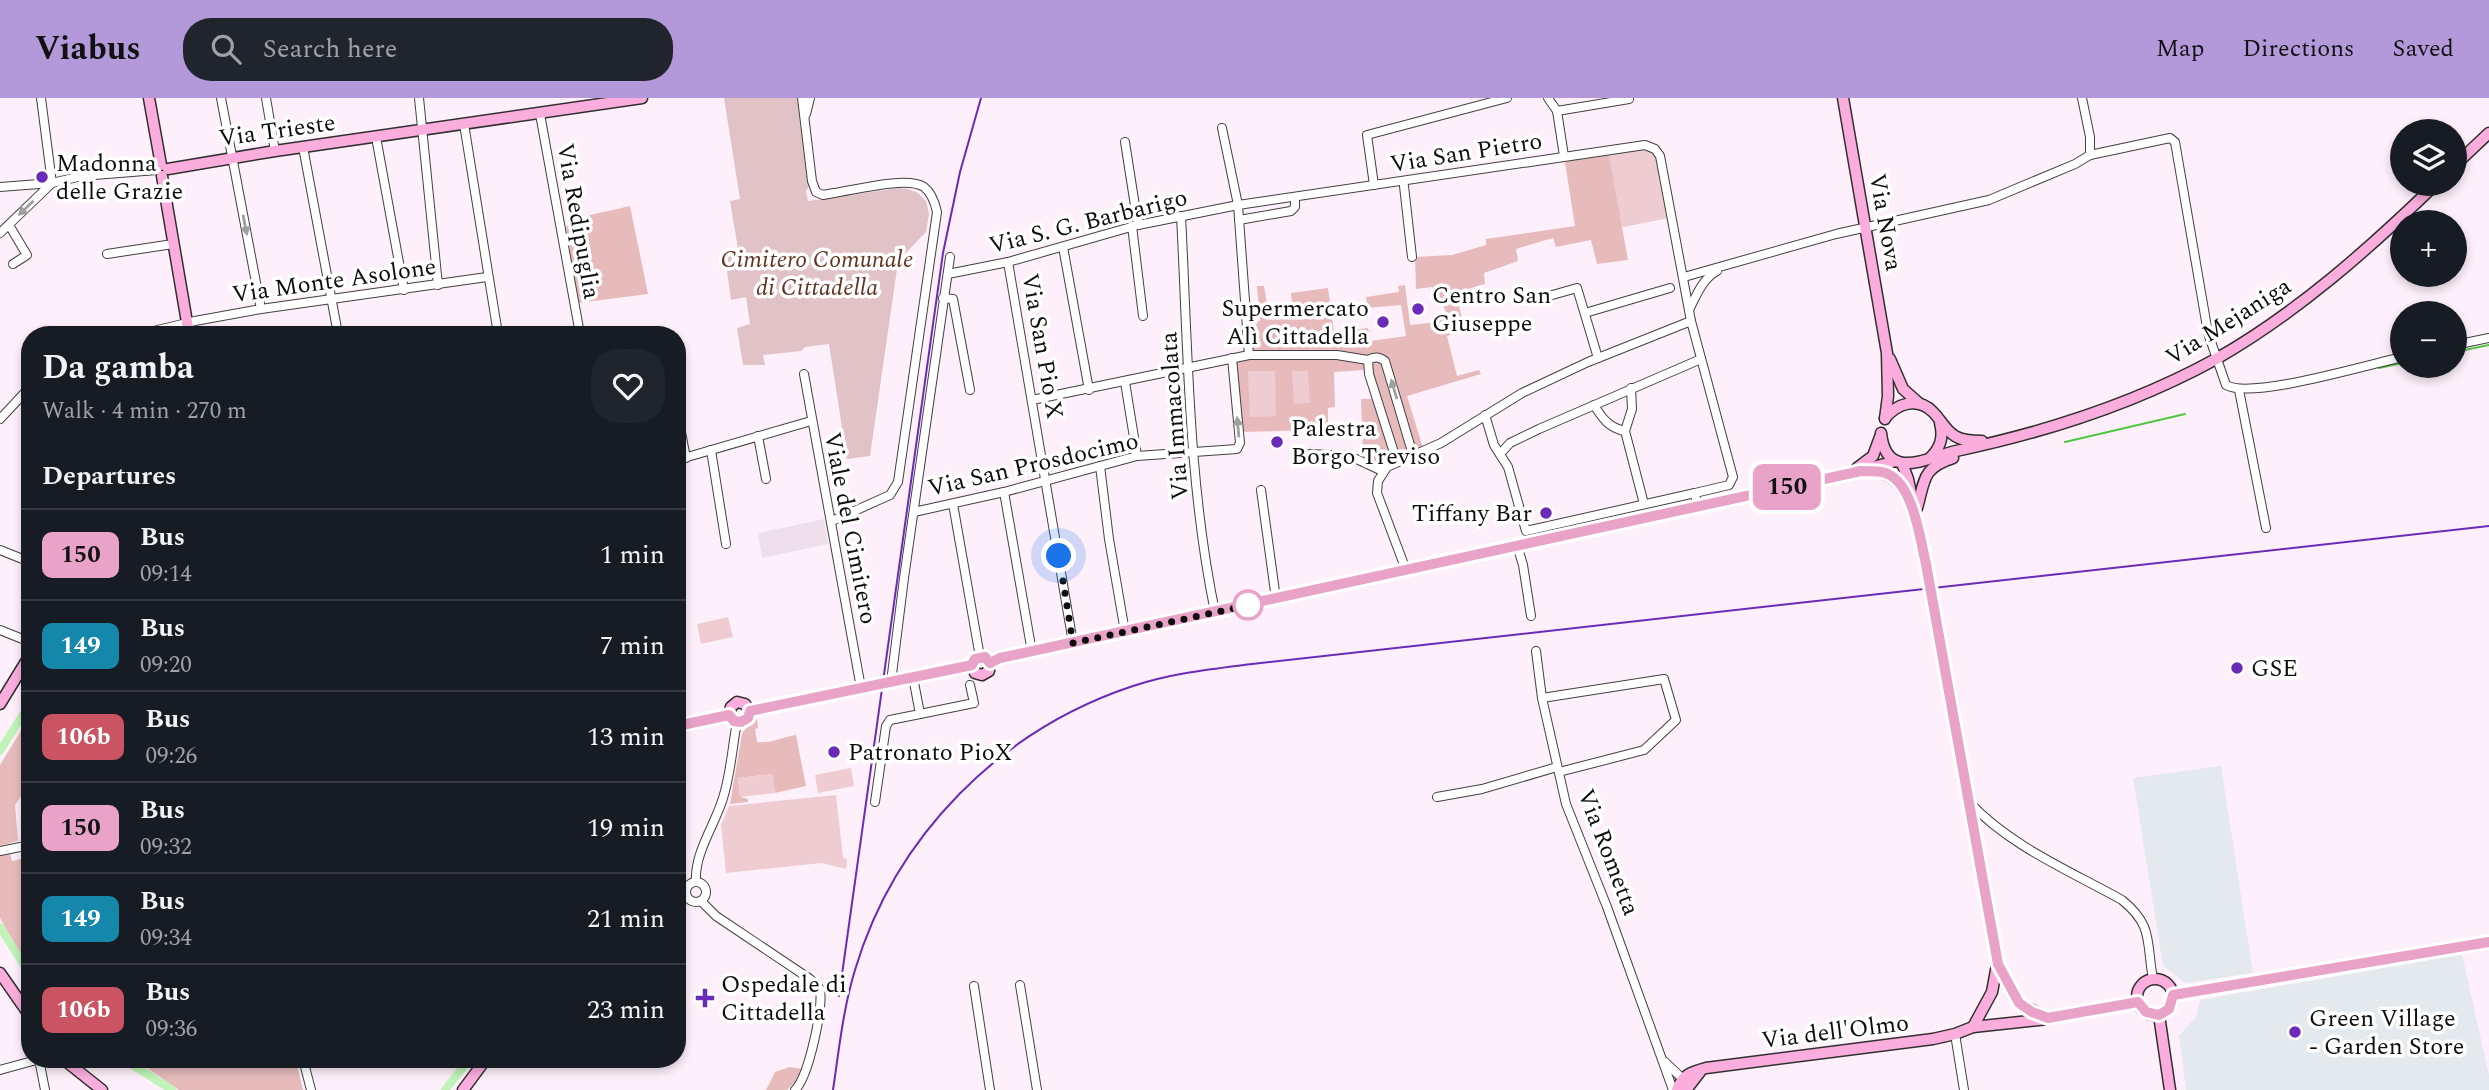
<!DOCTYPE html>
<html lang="en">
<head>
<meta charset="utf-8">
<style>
	body { margin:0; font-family:Spectral,serif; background:#20242c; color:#f1f3f6; height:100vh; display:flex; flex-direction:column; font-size:26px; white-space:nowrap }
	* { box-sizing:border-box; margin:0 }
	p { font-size:23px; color:#9ea1a6 }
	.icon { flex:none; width:38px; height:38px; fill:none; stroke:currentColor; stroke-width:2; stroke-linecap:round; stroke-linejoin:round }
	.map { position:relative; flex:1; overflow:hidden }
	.side { position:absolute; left:21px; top:228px; width:665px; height:742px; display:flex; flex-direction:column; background:#171b24; border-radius:28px; box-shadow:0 4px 10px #0003 }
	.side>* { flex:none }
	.badge { padding:0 14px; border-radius:10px; font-size:24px; line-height:46px }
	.controls { position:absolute; left:2390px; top:21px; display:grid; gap:14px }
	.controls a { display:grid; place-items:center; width:77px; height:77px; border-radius:50%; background:#171b24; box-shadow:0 4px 10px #0003; font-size:35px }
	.you { position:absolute; width:35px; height:35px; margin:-18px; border:5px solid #fff; border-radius:50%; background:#1a73e8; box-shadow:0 0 0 10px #1a73e833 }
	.map>.badge { position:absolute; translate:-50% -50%; box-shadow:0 0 0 4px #fff }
	h2 { padding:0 21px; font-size:26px; line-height:63px }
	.round { display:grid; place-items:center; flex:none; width:74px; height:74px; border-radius:28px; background:#20242c }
	.summary { display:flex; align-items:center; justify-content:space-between; height:119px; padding:0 21px }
	h1 { font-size:33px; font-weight:700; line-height:52px }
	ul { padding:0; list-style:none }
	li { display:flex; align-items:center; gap:21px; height:91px; padding:0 21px; border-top:2px solid #363941 }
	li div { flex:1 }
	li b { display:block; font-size:26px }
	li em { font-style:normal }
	li .badge { min-width:77px; font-weight:700; text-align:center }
	header { display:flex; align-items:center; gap:42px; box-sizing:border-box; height:98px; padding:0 35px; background:#b499da; color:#111 }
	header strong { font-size:33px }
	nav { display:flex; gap:38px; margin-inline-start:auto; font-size:24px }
	.search { width:490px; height:63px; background:#20242c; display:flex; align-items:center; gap:18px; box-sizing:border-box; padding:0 24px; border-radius:28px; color:#9ea1a6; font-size:26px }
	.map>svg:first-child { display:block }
	.industrial { fill:#e3e9ec }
	.green { fill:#e7bbbc }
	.cemetery { fill:#e0c2c7 }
	.pitch { fill:#efccd2 }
	.plaza { fill:#eedfeb }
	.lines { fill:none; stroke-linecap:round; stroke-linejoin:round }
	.stream { stroke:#50c741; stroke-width:2 }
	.canal { stroke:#bff3b7; stroke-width:8 }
	.secondary-tunnel { stroke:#daced7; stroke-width:10; stroke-dasharray:10 5; stroke-linecap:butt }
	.street-casing { stroke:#414141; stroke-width:10 }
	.secondary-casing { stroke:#303030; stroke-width:13 }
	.street { stroke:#fff; stroke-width:8 }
	.secondary { stroke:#fbaede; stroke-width:10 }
	.rail { stroke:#6a2cb8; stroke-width:2 }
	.oneway { fill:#9f9f9f }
	.line-casing { stroke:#fff; stroke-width:16 }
	.line { stroke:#e9a2c8; stroke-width:10 }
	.walk { stroke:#0e0e0e; stroke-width:7; stroke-dasharray:0 12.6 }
	.poi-dot { fill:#6a2cb8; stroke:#fff; stroke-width:2.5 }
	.stop-dot { fill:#fff; stroke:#e9a2c8; stroke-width:3.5 }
	.labels { text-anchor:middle; stroke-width:7; stroke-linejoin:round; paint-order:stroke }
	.street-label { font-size:24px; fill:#0e0e0e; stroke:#fff }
	.poi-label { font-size:24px; fill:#0e0e0e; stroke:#fff; text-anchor:start }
	.park-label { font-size:24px; font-style:italic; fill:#633421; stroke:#fff }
</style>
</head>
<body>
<header>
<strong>Viabus</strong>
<div class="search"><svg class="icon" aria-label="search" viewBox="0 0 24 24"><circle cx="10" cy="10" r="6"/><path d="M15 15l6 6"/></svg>Search here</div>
<nav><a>Map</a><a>Directions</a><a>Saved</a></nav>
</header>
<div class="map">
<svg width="2489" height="992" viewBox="0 0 2489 992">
	<rect width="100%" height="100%" fill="#fef0fa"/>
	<g class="industrial">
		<polygon points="2221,668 2253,875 2186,885 2163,868 2133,680"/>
		<polygon points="2462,856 2489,977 2489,992 2186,992 2179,938 2196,919 2200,902"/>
	</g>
	<g class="green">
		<polygon points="1645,47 1673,119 1622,129 1628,162 1597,166 1591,142 1556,149 1553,140 1516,151 1518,163 1484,175 1485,186 1471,190 1474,204 1459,208 1465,233 1447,238 1457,278 1479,272 1481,276 1407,298 1423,350 1381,369 1363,360 1361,301 1373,301 1364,272 1334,274 1335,309 1328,310 1328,334 1322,332 1239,334 1232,261 1249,257 1247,224 1260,223 1257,188 1264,188 1270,222 1294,218 1291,195 1328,190 1334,234 1368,230 1371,243 1406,238 1401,207 1368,210 1366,199 1399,194 1398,188 1405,187 1410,227 1437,224 1446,213 1432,189 1416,191 1415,159 1452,157 1486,147 1486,141 1575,128 1564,58"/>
		<polygon points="630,108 648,196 578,205 566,129 577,120"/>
		<polygon points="30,618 30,685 15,707 18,743 0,748 0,667"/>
		<path d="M 757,621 L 758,630 L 755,631 L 757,644 C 770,646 783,639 796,637 L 806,688 L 775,695 L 772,676 L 738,680 L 740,699 L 748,701 L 748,704 L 730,706 L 742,636 L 747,628 Z"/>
		<polygon points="10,755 12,763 21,761 30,794 30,865 18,852 0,820 0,757"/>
		<polygon points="134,961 195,961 199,963 297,967 303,992 179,992"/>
		<polygon points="790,969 802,971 796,983 787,992 766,992 775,974"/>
	</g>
	<polygon class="cemetery" points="724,0 797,0 809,88 806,93 808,103 899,90 908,91 918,95 926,103 929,116 926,134 900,161 902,164 898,164 870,358 847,361 829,246 805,249 801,253 763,257 765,267 743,267 737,230 750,226 746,199 731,202 725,159 739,157 730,103 740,101"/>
	<g class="pitch">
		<polygon points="1645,47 1655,51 1673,119 1622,129 1608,52"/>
		<polygon points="1248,273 1275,273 1276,318 1250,319"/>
		<polygon points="1292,273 1308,273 1310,305 1294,306"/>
		<polygon points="728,519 733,539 701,546 697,526"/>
		<polygon points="851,670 854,688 818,695 815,677"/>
		<polygon points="772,676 775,695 740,699 738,680"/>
		<polygon points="836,697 843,759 847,762 846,771 822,765 726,775 721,727 729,708"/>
	</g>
	<polygon class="plaza" points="824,421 828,446 762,460 758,435"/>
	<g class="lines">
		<g class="stream">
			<polyline points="2455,254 2489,247"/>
			<polyline points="2379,270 2403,265"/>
			<polyline points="2065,344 2185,316"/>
		</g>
		<g class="canal">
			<polyline points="0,653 30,605"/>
			<polyline points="0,829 30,877"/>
			<polyline points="123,961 172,992"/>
			<polyline points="445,992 470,961"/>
		</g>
		<polyline class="secondary-tunnel" points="1926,466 1935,517"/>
		<g class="street-casing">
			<g id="street">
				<polyline points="221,0 261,211"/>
				<polyline points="266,0 275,53"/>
				<polyline points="419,0 438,187"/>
				<path d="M 802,0 L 812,83 L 816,94 L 823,97 L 834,95 C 855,92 907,78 924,89 C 932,95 935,105 937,114 L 898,384 L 890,397 L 832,423"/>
				<polyline points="1548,0 1557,13 1564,58"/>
				<polyline points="1557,13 1629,1"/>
				<polyline points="540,16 580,236"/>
				<polyline points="806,16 810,0"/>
				<polyline points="464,26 498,236"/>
				<polyline points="1222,30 1238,107 1249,257"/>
				<polyline points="376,39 404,192"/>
				<polyline points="1125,44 1138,127"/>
				<polyline points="303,49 338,236"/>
				<path d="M 2090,57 L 2170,40 L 2175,44 L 2208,235 L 2226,287 C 2251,302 2369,266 2403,259"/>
				<polyline points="1374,87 1367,37 1507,0"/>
				<polyline points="1404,88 1412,159"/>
				<polyline points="0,89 52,85 41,0"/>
				<path d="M 1181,118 C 1188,250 1188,384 1215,514"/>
				<polyline points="1239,122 1291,113 1295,109 1295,99"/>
				<polyline points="9,127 27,157 13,166"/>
				<polyline points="1132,128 1143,218"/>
				<polyline points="0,135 52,85 82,78 157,72"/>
				<polyline points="1063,149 1089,292"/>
				<polyline points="107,156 173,146"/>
				<polyline points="1008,164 1073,545"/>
				<polyline points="948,176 1008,164 1138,127 1238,107 1645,47 1655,51 1660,58 1691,223 1733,379 1729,387 1695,395 1697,407"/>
				<polyline points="1684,179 1836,136 1989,102 2075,66 2090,57 2090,39 2082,0"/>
				<polyline points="943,200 953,201 970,292"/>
				<polyline points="1531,203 1577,190 1598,260"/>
				<path d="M 1689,212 C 1696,198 1703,180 1717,173"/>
				<polyline points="1585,215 1670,190"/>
				<polyline points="141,236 195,223 261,211 487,179"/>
				<polyline points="2455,247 2489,240"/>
				<polyline points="804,276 861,590"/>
				<polyline points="1125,284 1137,358"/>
				<polyline points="1631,290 1632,311 1625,333 1644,406"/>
				<polyline points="2239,292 2266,430"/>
				<polyline points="1032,302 1249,257 1337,257 1368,262"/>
				<path d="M 1594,307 C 1602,320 1609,330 1625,333"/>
				<polyline points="677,314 686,360"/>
				<polyline points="1485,317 1494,347 1508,369 1526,433 1695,395"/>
				<polyline points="0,321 30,289"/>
				<polyline points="758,338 766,381"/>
				<polyline points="711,352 726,446"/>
				<polyline points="1310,356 1350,358 1382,373"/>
				<polyline points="1500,356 1510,345 1539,331 1701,261"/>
				<polyline points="677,362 811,323"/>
				<path d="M 1397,364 L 1369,276 L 1368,262 C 1375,258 1379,259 1385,263 L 1413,357"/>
				<polyline points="1100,368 1109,441 1125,534"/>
				<polyline points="1261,392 1276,501"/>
				<polyline points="1004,394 1032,554"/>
				<polyline points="953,406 980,559"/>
				<polyline points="914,414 1004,394 1137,358 1237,351 1240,345 1232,260"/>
				<polyline points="1517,447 1523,467 1531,518"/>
				<polyline points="0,452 30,464"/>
				<polyline points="1406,472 1377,395 1378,383 1387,369 1441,345 1522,295 1588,264 1691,223"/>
				<polyline points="0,532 30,544"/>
				<polyline points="1536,553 1542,600 1566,706 1607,809 1673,992"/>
				<polyline points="894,583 892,576 904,480 950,159"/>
				<polyline points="1542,600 1664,581 1676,622 1644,652 1559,674"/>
				<polyline points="920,616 974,605 970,587"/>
				<polyline points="1437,699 1482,691 1557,669"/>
				<polyline points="875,704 886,628 890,622 920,616 913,579"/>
				<path d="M 1969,704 C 2010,748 2070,773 2122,802 C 2154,828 2146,844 2153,881"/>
				<polyline points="0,753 30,747"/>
				<circle cx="696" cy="794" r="10"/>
				<path d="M 696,784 C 694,755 715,727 723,700 C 731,675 732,650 737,624"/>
				<path d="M 701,803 L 716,818 L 810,881 L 820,891 C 823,911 809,978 795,992"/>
				<polyline points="1020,887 1037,992"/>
				<polyline points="974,888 990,992"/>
				<polyline points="1955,936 1964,992"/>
				<polyline points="39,961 45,992"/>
				<polyline points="303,961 311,992"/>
				<polyline points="1665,964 1685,983"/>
				<polyline points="0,972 40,961"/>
			</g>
		</g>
		<g class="secondary-casing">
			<g id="secondary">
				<polyline points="149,0 161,67"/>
				<polyline points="1843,0 1887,255 1888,298 1885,321"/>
				<polyline points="2455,67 2489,35"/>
				<polyline points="168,71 275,53 642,0"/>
				<polyline points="162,78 189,236"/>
				<polyline points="1890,261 1903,291 1920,306"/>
				<path d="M 1885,320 C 1897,306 1917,298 1933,314 C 1941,322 1945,332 1955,338 C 1963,343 1973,343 1982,343"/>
				<path d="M 1881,335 C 1886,385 1928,359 1956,353 C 2046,334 2136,305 2216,261 C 2297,215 2370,150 2436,86"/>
				<path d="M 1930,360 C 1940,350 1944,340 1940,325"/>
				<polyline points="1902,365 1908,381 1926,466"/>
				<polyline points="1857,370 1873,358 1880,339"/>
				<path d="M 1867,373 C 1889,374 1898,381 1908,401"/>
				<path d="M 1917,410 C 1925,382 1922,370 1953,360"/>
				<polyline points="1935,517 1998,866 2019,905 2045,919"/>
				<polyline points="990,565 1000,560 1839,378 1896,363"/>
				<polyline points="972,567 975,575 982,577 989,573 990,565"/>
				<polyline points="0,606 30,557"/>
				<polyline points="750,613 972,567 973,563 980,559 987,560 990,565"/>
				<polyline points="729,617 731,609 737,604 745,606 750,613"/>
				<polyline points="729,617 734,623 741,624 748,620 750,613"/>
				<polyline points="677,628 729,617"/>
				<polyline points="0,875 30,918"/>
				<circle cx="2155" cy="899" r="18"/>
				<polyline points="2173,897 2489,844"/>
				<polyline points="2159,917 2170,992"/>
				<polyline points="1973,929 1992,894 1997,867"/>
				<polyline points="63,961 102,992"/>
				<polyline points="463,992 486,961"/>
				<path d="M 1677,992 C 1682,977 1691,974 1706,970 L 1933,941 L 1955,936 L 1973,929 L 2048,921 L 2138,904"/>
				<polyline points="1686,992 1700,974"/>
			</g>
		</g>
		<use href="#street" class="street"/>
		<use href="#secondary" class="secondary"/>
		<g class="rail">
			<polyline points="839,898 943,155 960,74 981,0"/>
			<path d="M 833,992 C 839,952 843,911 855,872 C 895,738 1000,632 1133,588 C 1172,575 1212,571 1252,566 L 2489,428"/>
		</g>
	</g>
	<defs><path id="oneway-solid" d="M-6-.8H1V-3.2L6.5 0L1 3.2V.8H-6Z" transform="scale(1.75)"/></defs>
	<g class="oneway">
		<use href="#oneway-solid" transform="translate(26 110) rotate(136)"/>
		<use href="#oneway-solid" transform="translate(245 127) rotate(79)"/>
		<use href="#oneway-solid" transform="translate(1394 291) rotate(-106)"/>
		<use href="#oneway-solid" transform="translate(1238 329) rotate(-95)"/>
	</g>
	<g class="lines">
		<g class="line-casing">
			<path id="line" d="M 677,628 L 729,617 L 734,623 L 741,624 L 748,620 L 750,613 L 972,567 L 975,561 L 985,559 L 990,565 L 1000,560 L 1861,373 C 1869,374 1880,372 1888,376 C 1914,388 1920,442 1926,466 L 1998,866 L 2019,905 L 2032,914 L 2048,920 L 2138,904 L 2146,914 L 2159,917 L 2169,911 L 2173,897 L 2489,844"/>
		</g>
		<use href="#line" class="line"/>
		<polyline class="walk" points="1059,458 1073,545 1259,505 1248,507"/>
	</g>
	<g class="poi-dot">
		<circle cx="42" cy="79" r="7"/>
		<circle cx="1418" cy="211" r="7"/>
		<circle cx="1383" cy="224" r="7"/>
		<circle cx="1277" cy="344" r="7"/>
		<circle cx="1546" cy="415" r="7"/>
		<circle cx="2237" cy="570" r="7"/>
		<circle cx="834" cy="654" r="7"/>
		<path d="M701.5 889.5h7v7h7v7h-7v7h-7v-7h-7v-7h7z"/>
		<circle cx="2295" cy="934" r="7"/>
	</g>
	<circle class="stop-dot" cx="1248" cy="507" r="14"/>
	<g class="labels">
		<g class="street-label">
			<text transform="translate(277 32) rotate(-8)" y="8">Via Trieste</text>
			<text transform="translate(1466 54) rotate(-9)" y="8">Via San Pietro</text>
			<text transform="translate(579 123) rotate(80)" y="8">Via Redipuglia</text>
			<text transform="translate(1088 123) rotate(-14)" y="8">Via S. G. Barbarigo</text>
			<text transform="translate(1886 124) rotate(80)" y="8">Via Nova</text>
			<text transform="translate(334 182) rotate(-8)" y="8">Via Monte Asolone</text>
			<text transform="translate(2228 223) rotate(-32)" y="8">Via Mejaniga</text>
			<text transform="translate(1043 248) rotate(80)" y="8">Via San Pio X</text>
			<text transform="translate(1174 318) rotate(-94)" y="8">Via Immacolata</text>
			<text transform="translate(1033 366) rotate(-13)" y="8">Via San Prosdocimo</text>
			<text transform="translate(851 430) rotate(79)" y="8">Viale del Cimitero</text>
			<text transform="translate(1609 754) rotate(69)" y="8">Via Rometta</text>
			<text transform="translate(1835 933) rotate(-7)" y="8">Via dell'Olmo</text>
		</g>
		<g class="poi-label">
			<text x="56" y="73">Madonna<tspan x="56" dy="28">delle Grazie</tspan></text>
			<text x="1432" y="205">Centro San<tspan x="1432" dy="28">Giuseppe</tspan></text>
			<text x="1369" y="218" text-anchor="end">Supermercato<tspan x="1369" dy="28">Alì Cittadella</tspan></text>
			<text x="1291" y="338">Palestra<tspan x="1291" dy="28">Borgo Treviso</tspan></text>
			<text x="1532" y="423" text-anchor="end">Tiffany Bar</text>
			<text x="2251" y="578">GSE</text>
			<text x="848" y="662">Patronato PioX</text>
			<text x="721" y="894">Ospedale di<tspan x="721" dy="28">Cittadella</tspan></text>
			<text x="2309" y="928">Green Village<tspan x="2309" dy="28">- Garden Store</tspan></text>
		</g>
		<g class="park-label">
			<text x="817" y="169">Cimitero Comunale<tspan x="817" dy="28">di Cittadella</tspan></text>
		</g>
	</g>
</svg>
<div class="controls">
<a><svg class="icon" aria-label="layers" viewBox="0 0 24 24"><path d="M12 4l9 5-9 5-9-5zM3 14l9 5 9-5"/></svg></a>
<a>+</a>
<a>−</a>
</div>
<div class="you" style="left:1059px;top:458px"></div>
<b class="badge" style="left:1787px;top:389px;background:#e9a2c8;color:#111">150</b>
<section class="side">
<div class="summary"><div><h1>Da gamba</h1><p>Walk · 4 min · 270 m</p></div><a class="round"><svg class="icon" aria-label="heart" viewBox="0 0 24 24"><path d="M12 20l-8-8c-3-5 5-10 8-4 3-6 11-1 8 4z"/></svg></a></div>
<h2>Departures</h2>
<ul>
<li><span class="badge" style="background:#e9a2c8;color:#111">150</span><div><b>Bus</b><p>09:14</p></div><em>1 min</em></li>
<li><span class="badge" style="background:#1587aa;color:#fff">149</span><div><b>Bus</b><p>09:20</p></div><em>7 min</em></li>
<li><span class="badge" style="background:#ca5462;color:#fff">106b</span><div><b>Bus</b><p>09:26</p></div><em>13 min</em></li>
<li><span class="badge" style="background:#e9a2c8;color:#111">150</span><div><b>Bus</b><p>09:32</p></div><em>19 min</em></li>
<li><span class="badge" style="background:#1587aa;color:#fff">149</span><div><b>Bus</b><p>09:34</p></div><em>21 min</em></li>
<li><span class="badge" style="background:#ca5462;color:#fff">106b</span><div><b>Bus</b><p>09:36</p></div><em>23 min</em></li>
</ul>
</section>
</div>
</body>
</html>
